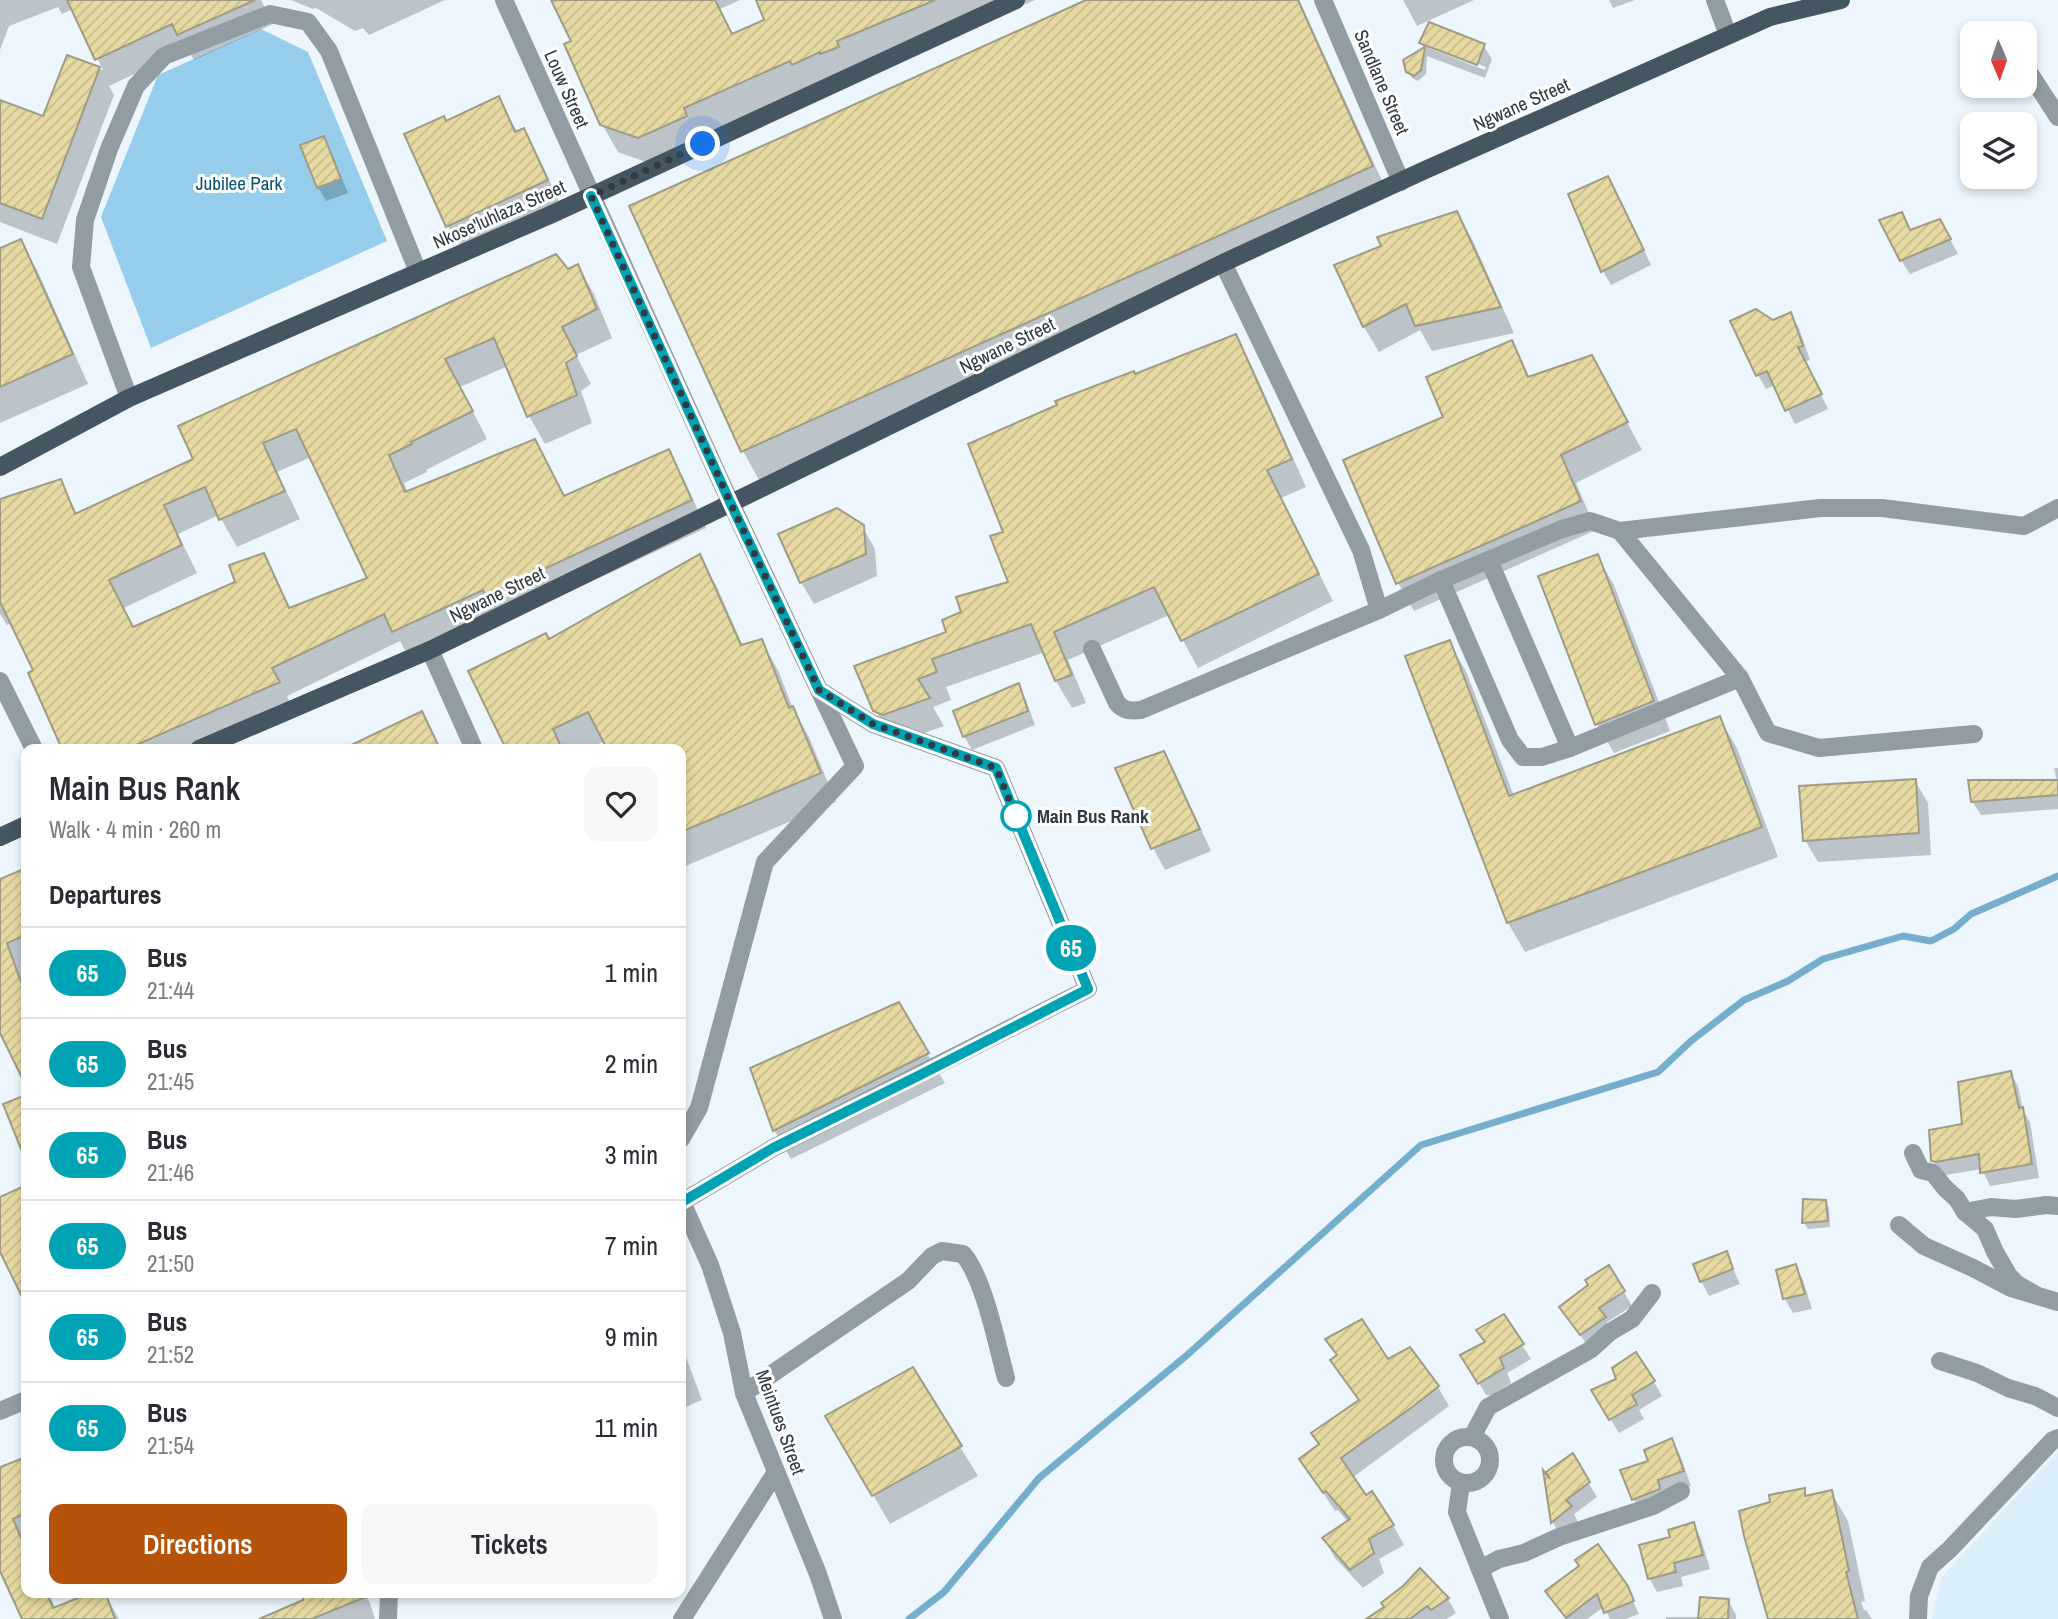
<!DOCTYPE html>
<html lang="en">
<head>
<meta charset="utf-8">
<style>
	body { margin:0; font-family:"Archivo Narrow",sans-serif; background:#f7f7f7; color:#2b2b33; height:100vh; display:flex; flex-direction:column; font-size:26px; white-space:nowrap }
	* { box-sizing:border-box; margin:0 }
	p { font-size:23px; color:#7c7c81 }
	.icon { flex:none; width:38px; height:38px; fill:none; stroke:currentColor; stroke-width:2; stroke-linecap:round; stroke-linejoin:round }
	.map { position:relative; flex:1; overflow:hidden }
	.panel { position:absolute; left:21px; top:744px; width:665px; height:854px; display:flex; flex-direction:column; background:#fff; border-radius:14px; box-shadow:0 4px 10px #0003 }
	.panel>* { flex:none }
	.badge { padding:0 14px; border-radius:23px; font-size:24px; line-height:46px }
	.needle { width:46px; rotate:178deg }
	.tools { position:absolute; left:1960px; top:21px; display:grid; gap:14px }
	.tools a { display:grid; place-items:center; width:77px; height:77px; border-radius:14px; background:#fff; box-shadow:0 4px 10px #0003; font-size:35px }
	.you { position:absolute; width:35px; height:35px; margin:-18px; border:5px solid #fff; border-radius:50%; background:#1a73e8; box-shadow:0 0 0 10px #1a73e833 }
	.map>.badge { position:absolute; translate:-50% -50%; box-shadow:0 0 0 4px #fff }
	h2 { padding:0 28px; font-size:26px; line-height:63px }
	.round { display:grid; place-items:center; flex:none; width:74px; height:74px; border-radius:14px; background:#f7f7f7 }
	.headline { display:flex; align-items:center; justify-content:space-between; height:119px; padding:0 28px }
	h1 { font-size:33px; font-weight:600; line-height:52px }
	.action { display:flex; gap:14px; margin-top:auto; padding:14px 28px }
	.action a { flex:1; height:80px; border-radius:14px; background:#b45309; color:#fff; font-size:28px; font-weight:600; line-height:80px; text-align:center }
	.action a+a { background:#f7f7f7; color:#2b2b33 }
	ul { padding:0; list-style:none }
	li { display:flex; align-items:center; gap:21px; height:91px; padding:0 28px; border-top:2px solid #e1e1e2 }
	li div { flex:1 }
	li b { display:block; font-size:26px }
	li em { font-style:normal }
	li .badge { min-width:77px; font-weight:700; text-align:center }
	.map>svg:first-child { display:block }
	.built { fill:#dbeffb }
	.green { fill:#97cdec }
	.shadow { fill:#0003; fill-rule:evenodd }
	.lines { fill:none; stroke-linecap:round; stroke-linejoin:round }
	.stream { stroke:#75adcc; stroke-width:7 }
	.building { fill:url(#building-hatch); stroke:#a19b84; stroke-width:2; fill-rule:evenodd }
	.minor { stroke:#929da3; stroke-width:18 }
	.major { stroke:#445661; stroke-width:18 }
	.line-casing { stroke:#fff; stroke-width:16 }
	.line { stroke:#00a3b4; stroke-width:10 }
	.walk { stroke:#303a40; stroke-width:7; stroke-dasharray:0 12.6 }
	.stop-dot { fill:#fff; stroke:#00a3b4; stroke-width:3.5 }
	.labels { text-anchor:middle; stroke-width:6; stroke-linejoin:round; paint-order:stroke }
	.street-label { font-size:19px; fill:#303a40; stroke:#fff }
	.park-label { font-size:19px; fill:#065271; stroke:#fff }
	.stop-label { font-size:19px; font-weight:bold; fill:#303a40; stroke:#fff; text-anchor:start }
</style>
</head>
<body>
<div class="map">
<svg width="2058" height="1619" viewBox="0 0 2058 1619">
	<defs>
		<pattern id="building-hatch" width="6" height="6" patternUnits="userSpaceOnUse" patternTransform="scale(1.75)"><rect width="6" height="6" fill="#e6d9a1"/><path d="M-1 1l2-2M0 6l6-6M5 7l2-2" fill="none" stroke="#c6bb8c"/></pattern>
	</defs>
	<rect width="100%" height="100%" fill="#ecf6fc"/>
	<polygon class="built" points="2058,1451 2058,1619 1932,1619 1941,1578"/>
	<polygon class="green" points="261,29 308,52 387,241 151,348 101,217 158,75"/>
	<g class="shadow">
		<polygon points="0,0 261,0 273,24 194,60 187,49 109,86 114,95 57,244 0,222 0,102 44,119 68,57 103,70 73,9 62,14 58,7 9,26 0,50"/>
		<polygon points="291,0 445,0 369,35 363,28 355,31 316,8 313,9"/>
		<polygon points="553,0 740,0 720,9 733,35 767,21 758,0 1035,0 940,42 807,88 698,136 701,144 654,165 618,152 602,124 573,42"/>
		<polygon points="1090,0 1299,0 1389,196 759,480 743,451"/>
		<polygon points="1403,0 1474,0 1417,26"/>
		<polygon points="1609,0 1635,0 1613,8"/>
		<path d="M 1421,43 L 1483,45 L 1492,59 L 1485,78 L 1427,56 L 1426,74 L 1418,81 L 1412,78 L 1405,61 L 1425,49 ZM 1431,45 L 1486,67 L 1485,70 L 1431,49 Z"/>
		<polygon points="498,98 518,133 523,130 540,160 563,210 465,255 448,226 446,123"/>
		<polygon points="323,138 331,152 348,193 326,201 318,187"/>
		<polygon points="1616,193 1651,265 1611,285 1603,271"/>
		<polygon points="1457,213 1472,239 1514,333 1432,351 1420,330 1379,352 1364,327 1336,266"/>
		<polygon points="1902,214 1911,231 1948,235 1958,254 1910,274 1901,260"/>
		<polygon points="20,241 37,270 88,384 0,423 0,250"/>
		<path d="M 578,266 L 594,294 L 612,338 L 576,355 L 591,384 L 581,391 L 592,423 L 545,444 L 529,416 L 508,366 L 460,387 L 487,439 L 426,470 L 427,472 L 404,483 L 408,493 L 535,441 L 565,497 L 668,452 L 684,479 L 706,528 L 503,623 L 410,659 L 400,641 L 287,696 L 294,710 L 205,749 L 64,749 L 36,671 L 12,623 L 7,625 L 0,614 L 0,501 L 60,481 L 78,515 L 195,460 ZM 311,457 L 369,579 L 291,609 L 263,556 L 237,583 L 134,628 L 124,608 L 197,573 L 178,534 L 219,515 L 237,547 L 300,519 L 277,472 Z"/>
		<polygon points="1790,314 1799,328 1810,360 1805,362 1828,409 1795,424 1775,385 1766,389 1758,375 1773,322"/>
		<polygon points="1235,336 1251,364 1306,487 1281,498 1333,601 1198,668 1169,615 1068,660 1086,703 1072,708 1056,681 1045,652 946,687 951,700 933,707 944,726 899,742 891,738 875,710 948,633 964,613 1011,583 1005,534 1135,376"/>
		<polygon points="1511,343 1530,378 1607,385 1642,450 1576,483 1596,530 1414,611 1398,583 1446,418"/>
		<polygon points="862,526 875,549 877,576 814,604 801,582"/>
		<polygon points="1597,556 1614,585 1670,731 1614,753 1597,724"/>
		<polygon points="699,557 716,585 743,646 761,641 778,670 794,711 809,737 836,802 681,868 681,749 609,749 605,741 588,749 508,749 549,641"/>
		<polygon points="1449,642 1466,671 1514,796 1720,719 1737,748 1778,857 1525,952 1508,923 1407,657"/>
		<polygon points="1018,686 1026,700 1035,725 972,750 964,736"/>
		<polygon points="1164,753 1176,775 1211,851 1165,870 1153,848 1117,769"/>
		<polygon points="2054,768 2058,768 2058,809 1981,815 1972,801 2057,781"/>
		<polygon points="1915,781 1928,803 1931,855 1818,862 1805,840"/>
		<polygon points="26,870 26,971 23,973 26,982 26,1080 0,1030 0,881"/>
		<polygon points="898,1005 945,1083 791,1159 774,1130"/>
		<polygon points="2010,1073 2018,1086 2023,1110 2030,1122 2039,1178 1990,1186 1982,1169 1945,1175 1941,1174 1933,1160"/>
		<polygon points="26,1186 26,1301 2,1251 0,1251 0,1198"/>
		<polygon points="1825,1201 1829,1208 1830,1227 1808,1229 1804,1223"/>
		<polygon points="1726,1253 1740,1284 1709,1296 1701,1281"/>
		<polygon points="1795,1266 1803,1280 1812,1309 1793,1313 1785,1299 1778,1272"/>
		<polygon points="1624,1292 1632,1306 1607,1322 1612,1332 1589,1348 1561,1307"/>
		<polygon points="1503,1316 1531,1359 1507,1373 1511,1383 1492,1395 1486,1395 1463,1355 1486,1344"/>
		<polygon points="1327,1340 1387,1361 1438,1387 1449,1406 1352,1478 1365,1497 1393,1525 1404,1545 1379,1559 1384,1573 1363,1588 1335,1558 1324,1539 1348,1522 1338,1510 1335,1511 1301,1459 1320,1446 1360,1402 1332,1360 1337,1357"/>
		<polygon points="681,1344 702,1400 681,1409"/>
		<polygon points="913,1370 978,1476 890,1524 828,1417"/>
		<polygon points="1654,1382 1662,1396 1639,1410 1644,1419 1619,1433 1593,1391"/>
		<polygon points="1672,1441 1680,1455 1691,1486 1665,1495 1642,1514 1634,1500 1623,1471 1650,1462"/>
		<polygon points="1573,1456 1597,1497 1574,1514 1578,1522 1560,1536 1553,1522 1546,1477 1554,1487"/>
		<polygon points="26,1459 26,1592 48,1592 56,1609 104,1592 119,1619 23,1619 0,1566 0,1469"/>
		<polygon points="1804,1490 1808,1497 1831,1492 1848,1521 1865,1601 1861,1602 1864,1610 1866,1610 1872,1619 1770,1619 1772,1504"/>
		<polygon points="1693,1524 1701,1539 1710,1569 1681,1577 1683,1586 1657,1592 1649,1578 1672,1539"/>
		<polygon points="1420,1571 1448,1599 1456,1613 1446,1619 1369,1619 1386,1608"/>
		<polygon points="1626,1587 1639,1614 1626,1619 1610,1619 1604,1607 1587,1619 1566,1619 1547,1591"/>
		<polygon points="364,1592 370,1603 375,1619 262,1619"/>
		<polygon points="1728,1600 1736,1615 1736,1619 1666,1619 1666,1617 1700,1617"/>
	</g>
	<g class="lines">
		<polyline class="stream" points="909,1619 944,1592 1039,1478 1186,1356 1421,1145 1658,1072 1691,1041 1744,1000 1788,981 1823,959 1903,936 1931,941 1954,929 1971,914 2058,876"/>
	</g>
	<g class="building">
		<polygon points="67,0 255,0 177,35 172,24 95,60"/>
		<polygon points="551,0 715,0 732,34 764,20 756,0 935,0 837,41 839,47 820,54 820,52 792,65 790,61 684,108 687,116 638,138 600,125 564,44 571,41"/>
		<polygon points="1086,0 1298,0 1373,166 741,452 629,206"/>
		<polygon points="1429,22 1485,44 1477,65 1419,43"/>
		<polygon points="1425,47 1421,70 1414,76 1406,72 1403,60"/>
		<polygon points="67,55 100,67 42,219 0,203 0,100 43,116"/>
		<polygon points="499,96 515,132 524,128 548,180 446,227 404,134 444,116 446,121"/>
		<polygon points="324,136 341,179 317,188 300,145"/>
		<polygon points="1608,176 1644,250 1601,272 1568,194"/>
		<polygon points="1457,211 1501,307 1415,326 1406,304 1363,327 1334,265 1381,246 1377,237"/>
		<polygon points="1902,212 1910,230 1940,219 1951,239 1900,261 1879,220"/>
		<polygon points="21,239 73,354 0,387 0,248"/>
		<path d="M 556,254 L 568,269 L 578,264 L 597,309 L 562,327 L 577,356 L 566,363 L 577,395 L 527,417 L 494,338 L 445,359 L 473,411 L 411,442 L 412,444 L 389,455 L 405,492 L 535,439 L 564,496 L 669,449 L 692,500 L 486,596 L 483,590 L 392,632 L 384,614 L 272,668 L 280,682 L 127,749 L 62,749 L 28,673 L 33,670 L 0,602 L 0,499 L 61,479 L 75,514 L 193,459 L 178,426 ZM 296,429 L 367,578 L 289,608 L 264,553 L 229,565 L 235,582 L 133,627 L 109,580 L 182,545 L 164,505 L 205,487 L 219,520 L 285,491 L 263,443 Z"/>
		<polygon points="1756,309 1773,320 1791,312 1803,346 1798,347 1822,394 1785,411 1767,371 1756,376 1730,321"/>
		<polygon points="1236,334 1292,459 1267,470 1319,574 1181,641 1154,587 1054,632 1072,675 1055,681 1031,624 932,659 937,672 918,679 930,698 883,715 873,711 854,666 946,632 942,620 961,612 956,597 1008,582 990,536 1003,532 968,444 1057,405 1055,401 1134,371 1135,374"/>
		<polygon points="1512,340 1528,377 1592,355 1628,422 1561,455 1581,501 1396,584 1343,460 1443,417 1426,377"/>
		<polygon points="837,508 864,525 866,554 800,583 778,534"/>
		<polygon points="700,554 741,645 762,639 789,708 793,706 821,773 681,832 681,749 607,749 588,712 553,729 562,749 506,749 468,671 546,633 549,639"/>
		<polygon points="1598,554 1654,701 1595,725 1538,576"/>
		<polygon points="1450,640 1509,796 1720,716 1762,827 1507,923 1405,656"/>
		<polygon points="1019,683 1028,711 963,737 953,711"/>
		<polygon points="422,711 440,749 343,749"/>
		<polygon points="1164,751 1200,829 1151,849 1115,768"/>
		<polygon points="1916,779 1919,833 1803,841 1799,786"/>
		<polygon points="1968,780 2058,780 2058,795 1971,802"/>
		<polygon points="26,868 26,935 7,943 26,996 26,1086 0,1033 0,879"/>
		<polygon points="899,1002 929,1053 773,1131 750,1068"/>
		<polygon points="2011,1071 2019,1108 2023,1107 2032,1164 1980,1173 1979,1154 1936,1162 1931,1161 1929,1130 1962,1124 1958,1082"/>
		<polygon points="26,1095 26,1159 25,1159 3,1104"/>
		<polygon points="26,1185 26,1305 0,1252 0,1197"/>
		<polygon points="1803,1199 1826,1200 1828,1221 1802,1223"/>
		<polygon points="1727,1251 1733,1269 1700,1282 1693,1264"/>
		<polygon points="1796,1264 1805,1294 1783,1299 1776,1270"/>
		<polygon points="1609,1265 1625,1291 1599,1308 1606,1317 1580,1335 1559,1307 1588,1285 1585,1280"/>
		<polygon points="1504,1314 1524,1344 1500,1358 1504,1368 1478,1384 1460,1355 1485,1342 1476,1330"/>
		<polygon points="1362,1319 1388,1359 1410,1347 1439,1386 1411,1408 1341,1458 1366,1495 1372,1491 1394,1525 1369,1539 1374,1553 1350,1570 1322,1538 1350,1519 1326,1491 1323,1493 1299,1459 1319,1444 1311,1433 1359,1400 1330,1360 1337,1355 1325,1339"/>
		<polygon points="1636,1352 1655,1381 1632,1395 1637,1404 1609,1420 1591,1390 1616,1379 1612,1368"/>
		<polygon points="913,1367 962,1446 872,1496 825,1416"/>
		<polygon points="1672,1438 1684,1471 1658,1480 1660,1489 1632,1500 1620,1470 1648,1461 1644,1450"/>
		<polygon points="1573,1453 1590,1482 1566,1500 1572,1506 1551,1523 1543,1470 1550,1479 1546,1472"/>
		<polygon points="26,1457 26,1513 13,1519 26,1549 26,1592 46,1592 53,1608 93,1592 105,1592 115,1619 22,1619 0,1571 0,1467"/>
		<polygon points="1805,1488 1805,1496 1832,1490 1849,1571 1846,1572 1858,1619 1768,1619 1744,1536 1739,1511 1770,1502 1769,1495"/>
		<polygon points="1694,1522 1703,1555 1674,1563 1676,1572 1648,1579 1639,1545 1670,1537 1668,1530"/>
		<polygon points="1598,1544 1628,1586 1634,1601 1604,1613 1597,1594 1566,1618 1545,1591 1579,1566 1575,1560"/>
		<polygon points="1420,1568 1449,1598 1431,1610 1427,1606 1410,1619 1366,1619 1384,1607 1381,1603 1403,1586"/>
		<polygon points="314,1592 375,1592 375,1593 312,1619 259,1619 303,1600 303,1597"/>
		<polygon points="1700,1597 1729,1599 1728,1619 1698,1619"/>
	</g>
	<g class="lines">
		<g class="minor">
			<polyline points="504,0 721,482 819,690 873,724 996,768 1088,989 773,1148 682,1202"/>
			<polyline points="1323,0 1401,182"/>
			<polyline points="1715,0 1728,35"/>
			<polyline points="2030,74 2058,117"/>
			<polyline points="1223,263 1361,550 1379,610 1441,580 1562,529 1590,521 1620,531 1740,678 1768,733 1819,748 1974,734"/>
			<polyline points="129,398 81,267 85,220 109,149 136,86 164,56 270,14 308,22 329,51 418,272"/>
			<polyline points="1620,531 1820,508 1882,508 2024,526 2058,508"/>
			<polyline points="1489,560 1570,748"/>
			<polyline points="1441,580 1510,740 1523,757 1542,757 1570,748 1740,678"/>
			<path d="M 1092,649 L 1117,703 C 1124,711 1130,711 1141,710 L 1379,610"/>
			<polyline points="430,650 474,749"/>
			<polyline points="0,681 34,749"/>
			<polyline points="681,1139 699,1108 765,862 855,766 819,690"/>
			<polyline points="1913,1153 1921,1170 1933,1173 1945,1188 1957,1199 1965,1212 1985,1229 1995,1252 2009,1276 2017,1284 2036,1295"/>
			<polyline points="681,1200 710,1265 732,1333 744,1393 818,1574 833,1619"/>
			<polyline points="1965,1212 1991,1207 2016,1209 2046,1205 2058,1206"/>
			<polyline points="1899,1225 1924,1246 1973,1268 2011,1288 2058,1302"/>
			<polyline points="1940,1361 1977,1373 2008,1388 2035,1396 2058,1408"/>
			<path d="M 744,1393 L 908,1281 L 932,1256 L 942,1251 L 963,1254 C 984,1278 997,1345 1006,1378"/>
			<polyline points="0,1411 26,1400"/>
			<circle cx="1467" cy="1460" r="23"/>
			<polyline points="1472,1437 1488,1407 1590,1350 1610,1332 1632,1319 1652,1293"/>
			<polyline points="1461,1483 1457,1512 1500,1619"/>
			<polyline points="1480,1569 1499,1559 1524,1553 1559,1537 1653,1506 1681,1491"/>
			<polyline points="388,1619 389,1592"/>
			<polyline points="682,1619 776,1472"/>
			<polyline points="1918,1619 1919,1596 1930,1567 1950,1549 2053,1440 2058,1438"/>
		</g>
		<g class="major">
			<polyline points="0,467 129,398 550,215 1016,0"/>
			<polyline points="199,749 430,650 1223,263 1425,170 1770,17 1841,0"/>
			<polyline points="0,837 26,825"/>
		</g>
	</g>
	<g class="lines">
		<g class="line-casing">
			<polyline id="line" points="591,196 730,502 819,690 873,724 996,768 1088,989 920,1075 773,1148 682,1202"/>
		</g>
		<use href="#line" class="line"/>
		<polyline class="walk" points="703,144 591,196 730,502 819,690 873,724 996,768 1016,816"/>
	</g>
	<circle class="stop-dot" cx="1016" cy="816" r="14"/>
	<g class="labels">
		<g class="street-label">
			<text transform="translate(1382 82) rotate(67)" y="7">Sandlane Street</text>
			<text transform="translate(567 89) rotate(66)" y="7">Louw Street</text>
			<text transform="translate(1521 104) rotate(-24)" y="7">Ngwane Street</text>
			<text transform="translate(499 214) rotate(-24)" y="7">Nkose'luhlaza Street</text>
			<text transform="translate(1007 345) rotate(-26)" y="7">Ngwane Street</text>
			<text transform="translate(497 594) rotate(-26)" y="7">Ngwane Street</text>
			<text transform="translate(781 1422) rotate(70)" y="7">Meintues Street</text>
		</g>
		<g class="park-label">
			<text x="239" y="190">Jubilee Park</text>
		</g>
		<g class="stop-label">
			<text x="1037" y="823">Main Bus Rank</text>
		</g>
	</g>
</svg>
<div class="tools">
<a><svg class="needle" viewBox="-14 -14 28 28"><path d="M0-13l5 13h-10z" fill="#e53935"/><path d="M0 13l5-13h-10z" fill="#7c7c81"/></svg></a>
<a><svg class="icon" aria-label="layers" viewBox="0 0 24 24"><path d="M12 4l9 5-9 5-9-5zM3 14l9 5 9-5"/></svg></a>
</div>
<div class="you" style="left:703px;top:144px"></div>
<b class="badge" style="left:1071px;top:948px;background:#00a3b4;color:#fff">65</b>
<section class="panel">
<div class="headline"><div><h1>Main Bus Rank</h1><p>Walk · 4 min · 260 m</p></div><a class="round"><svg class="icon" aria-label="heart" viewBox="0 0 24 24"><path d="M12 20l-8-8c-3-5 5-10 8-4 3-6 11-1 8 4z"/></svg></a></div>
<h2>Departures</h2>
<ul>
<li><span class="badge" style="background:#00a3b4;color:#fff">65</span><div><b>Bus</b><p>21:44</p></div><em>1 min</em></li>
<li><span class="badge" style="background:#00a3b4;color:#fff">65</span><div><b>Bus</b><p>21:45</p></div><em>2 min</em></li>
<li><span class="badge" style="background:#00a3b4;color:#fff">65</span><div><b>Bus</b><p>21:46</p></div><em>3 min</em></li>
<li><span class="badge" style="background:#00a3b4;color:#fff">65</span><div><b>Bus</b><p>21:50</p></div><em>7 min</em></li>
<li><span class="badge" style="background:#00a3b4;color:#fff">65</span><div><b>Bus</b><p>21:52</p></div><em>9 min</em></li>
<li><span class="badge" style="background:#00a3b4;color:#fff">65</span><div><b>Bus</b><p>21:54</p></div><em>11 min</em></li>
</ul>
<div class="action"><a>Directions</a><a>Tickets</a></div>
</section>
</div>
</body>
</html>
